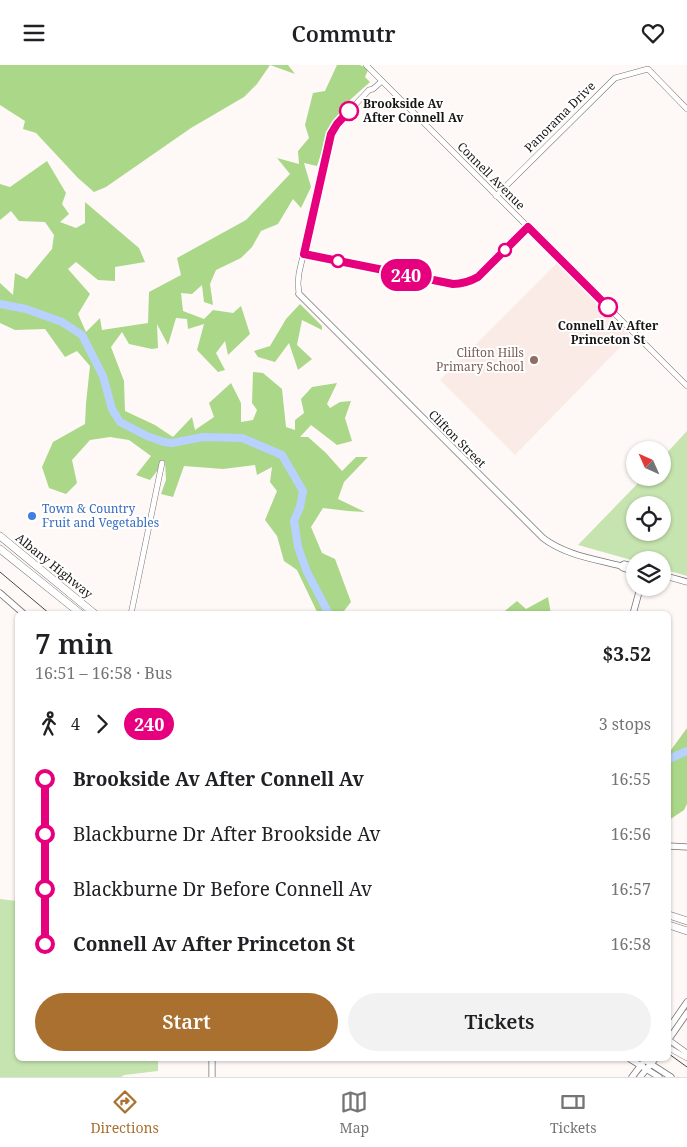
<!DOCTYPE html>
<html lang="en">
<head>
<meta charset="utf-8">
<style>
	body { margin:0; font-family:"Noto Serif",serif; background:#f2f2f2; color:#202124; height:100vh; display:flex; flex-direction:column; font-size:19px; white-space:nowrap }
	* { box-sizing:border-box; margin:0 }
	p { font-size:16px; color:#757577 }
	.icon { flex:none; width:28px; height:28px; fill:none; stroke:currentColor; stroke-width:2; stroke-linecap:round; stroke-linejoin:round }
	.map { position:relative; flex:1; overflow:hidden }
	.drawer { position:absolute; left:15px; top:546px; width:656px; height:450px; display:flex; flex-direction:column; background:#fff; border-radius:8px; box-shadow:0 1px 4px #0004 }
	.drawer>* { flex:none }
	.badge { padding:0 10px; border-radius:16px; font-size:18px; line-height:32px }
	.needle { width:32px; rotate:315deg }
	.tools { position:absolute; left:626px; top:376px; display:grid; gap:10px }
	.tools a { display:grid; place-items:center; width:45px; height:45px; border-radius:50%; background:#fff; box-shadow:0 1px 4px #0004; font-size:25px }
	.map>.badge { position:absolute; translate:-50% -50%; box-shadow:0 0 0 2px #fff }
	.legs { display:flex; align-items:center; gap:8px; height:55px; padding:0 20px; font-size:16px }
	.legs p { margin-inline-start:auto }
	.summary { display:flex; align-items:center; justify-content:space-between; height:85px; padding:0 20px }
	h1 { font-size:28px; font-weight:600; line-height:38px }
	.cta { display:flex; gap:10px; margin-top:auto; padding:10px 20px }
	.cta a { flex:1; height:58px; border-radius:30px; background:#aa7030; color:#fff; font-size:20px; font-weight:600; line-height:58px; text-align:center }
	.cta a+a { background:#f2f2f2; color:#202124 }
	ul { padding:0 20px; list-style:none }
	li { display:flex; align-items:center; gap:18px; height:55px; font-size:19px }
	li i { display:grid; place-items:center; width:8px; height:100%; margin:0 6px; background:currentColor }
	li i::after { content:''; width:12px; height:12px; margin:-6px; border:4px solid; border-radius:50%; background:#fff }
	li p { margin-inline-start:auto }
	li:first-child i { background:linear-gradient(#0000 50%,currentColor 0) }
	li:last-child i { background:linear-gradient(currentColor 50%,#0000 0) }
	header { display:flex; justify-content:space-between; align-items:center; height:65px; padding:0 20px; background:#fff; font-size:22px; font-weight:600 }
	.tabs { display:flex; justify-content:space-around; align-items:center; height:70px; border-top:1px solid #e0e0e0; background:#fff; font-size:14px; color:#757577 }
	.tabs a { display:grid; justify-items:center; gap:2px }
	.tabs .current { color:#aa7030 }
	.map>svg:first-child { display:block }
	.built { fill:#faebe6 }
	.green { fill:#c6e4af; fill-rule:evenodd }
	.forest { fill:#abd788 }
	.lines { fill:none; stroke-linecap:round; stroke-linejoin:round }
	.river { stroke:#b7d2ff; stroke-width:8 }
	.tertiary-casing { stroke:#7a7472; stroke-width:6 }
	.secondary-casing { stroke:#7a7472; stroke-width:7 }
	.trunk-casing { stroke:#7a7472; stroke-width:8 }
	.tertiary { stroke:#fff; stroke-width:5 }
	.secondary { stroke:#fff; stroke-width:5.5 }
	.trunk { stroke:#fff; stroke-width:7 }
	.rail { stroke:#494645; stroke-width:1 }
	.line-1-casing { stroke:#fff; stroke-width:11 }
	.line-1 { stroke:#e6007e; stroke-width:8 }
	.stop-1-dot { fill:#fff; stroke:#e6007e; stroke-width:2.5 }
	.education-dot { fill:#8d6e63; stroke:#fff; stroke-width:2 }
	.shop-dot { fill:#3f7fe0; stroke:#fff; stroke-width:2 }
	.labels { text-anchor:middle; stroke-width:4; stroke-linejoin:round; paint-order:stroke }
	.stop-label { font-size:12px; font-weight:bold; fill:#181615; stroke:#fff; text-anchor:start }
	.street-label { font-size:12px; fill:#181615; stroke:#fff }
	.education-label { font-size:12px; fill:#785e54; stroke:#fff; text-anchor:end }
	.shop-label { font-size:12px; fill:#366cbe; stroke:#fff; text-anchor:start }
</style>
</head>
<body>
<header><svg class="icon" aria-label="menu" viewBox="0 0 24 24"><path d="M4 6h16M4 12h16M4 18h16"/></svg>Commutr<svg class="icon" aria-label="heart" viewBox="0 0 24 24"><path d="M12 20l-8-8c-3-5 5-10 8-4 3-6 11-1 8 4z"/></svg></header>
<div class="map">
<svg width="687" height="1012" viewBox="0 0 687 1012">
	<rect width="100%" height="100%" fill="#fef9f7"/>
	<polygon class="built" points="558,197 592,233 628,267 629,273 515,390 440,315"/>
	<g class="green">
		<path d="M 687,366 L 687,511 L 663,504 L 662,495 L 635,495 L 635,496 L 578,480 L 643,413 L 662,412 L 663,392 ZM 635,440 L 662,440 L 662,468 L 635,468 Z"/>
		<polygon points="0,834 17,836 18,994 158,994 158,1006 124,1010 121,1012 0,1012"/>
	</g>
	<g class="forest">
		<polygon points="0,0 288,0 295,9 270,0 257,19 244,32 191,63 106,122 94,127 78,113 36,68 23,64 25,56 0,40"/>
		<polygon points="337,0 360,0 364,2 364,0 370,0 365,12 370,17 351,34 331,59 317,101 304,98 311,122 301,143 293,134 278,159 261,166 252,182 241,193 216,205 210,219 213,240 204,237 202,220 192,229 181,228 183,246 204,254 213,245 233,248 241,241 250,269 228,290 225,276 216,288 225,305 218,307 197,285 204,259 188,264 187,254 176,253 168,280 157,259 158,283 152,284 129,279 122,267 111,282 124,316 125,346 155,360 173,372 192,352 195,365 214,352 209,338 231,318 241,338 241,357 253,355 257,345 252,338 253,307 263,308 282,324 286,362 295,365 295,355 304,348 301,334 312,322 337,318 327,339 330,343 340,337 351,336 345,353 352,376 337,380 311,360 300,372 308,372 326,388 342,406 356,392 368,392 344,417 338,434 365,447 348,446 323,443 311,462 322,488 335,494 351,537 344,546 345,549 318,549 297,505 284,496 277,471 265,455 277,426 270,417 272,402 257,410 255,400 223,404 184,401 173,432 161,429 166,415 165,396 150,415 136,410 151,391 129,375 110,372 90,375 72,395 77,418 66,429 49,423 42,402 53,377 85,359 86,338 90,301 77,286 65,292 45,264 15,265 0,258 0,218 13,230 15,208 27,214 52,184 54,170 45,157 19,156 11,146 0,155 0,119 10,122 47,96 66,128 62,139 69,149 60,157 76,163 85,158 85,137 139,183 145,197 115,202 115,216 98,215 76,197 68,204 90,229 78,249 86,267 100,253 102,265 148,258 149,227 181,210 177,193 246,155 290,109 277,93 299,99 298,86 309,73 305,60 313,28 325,26"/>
		<polygon points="300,239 322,261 322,265 302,255 297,280 312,294 298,305 289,278 275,297 258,292 254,286 270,281 286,254"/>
		<polygon points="548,532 551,549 501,549 517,536 526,544"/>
		<polygon points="687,663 687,739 684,745 669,755 669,684 671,685"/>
	</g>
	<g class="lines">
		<g class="river">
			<polyline points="0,239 26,244 62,257 82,270 103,311 112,344 120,357 147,371 164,377 172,378 203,372 242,373 282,390 303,426 300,442 294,456 298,482 307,507 329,549"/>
			<polyline points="669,694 687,686"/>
		</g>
		<g class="tertiary-casing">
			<g id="tertiary">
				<polyline points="366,0 687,321"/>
				<polyline points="496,131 615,13 648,4 687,44"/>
				<polyline points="299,229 298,218 299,208 331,69 337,59 369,25 373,24 382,16"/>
				<polyline points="131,549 162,398"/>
				<polyline points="669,975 687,988"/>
				<polyline points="669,983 687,993"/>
			</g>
		</g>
		<g class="secondary-casing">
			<g id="secondary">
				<path d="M 299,229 L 543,473 C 565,490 594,494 621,501 L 624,499 L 635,502"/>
				<polyline points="621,501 623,503 635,507"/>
				<polyline points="662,510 687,517"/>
				<polyline points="0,528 24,549"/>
				<polyline points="633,549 639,527 642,522"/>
				<polyline points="669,781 687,782"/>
				<polyline points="669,963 687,937"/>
				<polyline points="669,974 687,948"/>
				<polyline points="212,994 212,1012"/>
				<polyline points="630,994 659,1012"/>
				<polyline points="643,994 671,1012"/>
				<polyline points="632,1012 642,999"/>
				<polyline points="640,1012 655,994"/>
			</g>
		</g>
		<g class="trunk-casing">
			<g id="trunk">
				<polyline points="0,471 95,549"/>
				<polyline points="0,484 81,549"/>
				<polyline points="669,850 687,856"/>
				<polyline points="669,860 687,866"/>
			</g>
		</g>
		<use href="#tertiary" class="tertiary"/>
		<use href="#secondary" class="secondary"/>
		<use href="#trunk" class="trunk"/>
		<g class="rail">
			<polyline points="0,507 50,549"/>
			<polyline points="669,989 687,1002"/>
		</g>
	</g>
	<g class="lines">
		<g class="line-1-casing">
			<path id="line-1" d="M 349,46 L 337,59 L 331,69 L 304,189 L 453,219 C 463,219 469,217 478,212 L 528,162 L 608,242"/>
		</g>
		<use href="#line-1" class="line-1"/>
	</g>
	<g class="stop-1-dot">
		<circle cx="349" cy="46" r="9"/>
		<circle cx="505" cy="185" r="6"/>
		<circle cx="338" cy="196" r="6"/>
		<circle cx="608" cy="242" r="9"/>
	</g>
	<circle class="education-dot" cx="534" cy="295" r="5"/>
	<circle class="shop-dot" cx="32" cy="451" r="5"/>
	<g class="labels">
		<g class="stop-label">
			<text x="363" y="43">Brookside Av<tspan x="363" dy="14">After Connell Av</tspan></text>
			<text x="608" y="265" text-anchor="middle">Connell Av After<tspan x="608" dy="14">Princeton St</tspan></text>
		</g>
		<g class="street-label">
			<text transform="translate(560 52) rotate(-45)" y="4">Panorama Drive</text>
			<text transform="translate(491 111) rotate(45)" y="4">Connell Avenue</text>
			<text transform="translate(457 374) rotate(45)" y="4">Clifton Street</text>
			<text transform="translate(54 501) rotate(39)" y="4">Albany Highway</text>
		</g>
		<g class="education-label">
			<text x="524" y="292">Clifton Hills<tspan x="524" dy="14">Primary School</tspan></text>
		</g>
		<g class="shop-label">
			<text x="42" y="448">Town &amp; Country<tspan x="42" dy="14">Fruit and Vegetables</tspan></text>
		</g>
	</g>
</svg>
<div class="tools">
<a><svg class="needle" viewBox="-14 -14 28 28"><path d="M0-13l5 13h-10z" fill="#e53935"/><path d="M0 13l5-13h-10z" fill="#757577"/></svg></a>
<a><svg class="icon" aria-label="locate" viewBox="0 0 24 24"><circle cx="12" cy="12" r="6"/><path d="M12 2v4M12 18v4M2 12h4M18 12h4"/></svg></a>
<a><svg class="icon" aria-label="layers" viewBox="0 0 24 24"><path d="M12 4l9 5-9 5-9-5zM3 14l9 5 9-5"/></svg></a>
</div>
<b class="badge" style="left:406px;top:210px;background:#e6007e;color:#fff">240</b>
<section class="drawer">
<div class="summary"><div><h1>7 min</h1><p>16:51 – 16:58 · Bus</p></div><b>$3.52</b></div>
<div class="legs"><svg class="icon" aria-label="walk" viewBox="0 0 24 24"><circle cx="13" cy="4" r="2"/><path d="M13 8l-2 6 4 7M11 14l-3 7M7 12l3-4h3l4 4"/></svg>4<svg class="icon" aria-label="forward" viewBox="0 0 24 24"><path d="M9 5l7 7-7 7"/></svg><b class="badge" style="background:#e6007e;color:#fff">240</b><p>3 stops</p></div>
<ul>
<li><i style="color:#e6007e"></i><b>Brookside Av After Connell Av</b><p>16:55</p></li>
<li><i style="color:#e6007e"></i><span>Blackburne Dr After Brookside Av</span><p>16:56</p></li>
<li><i style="color:#e6007e"></i><span>Blackburne Dr Before Connell Av</span><p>16:57</p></li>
<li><i style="color:#e6007e"></i><b>Connell Av After Princeton St</b><p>16:58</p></li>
</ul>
<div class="cta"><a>Start</a><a>Tickets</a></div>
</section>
</div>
<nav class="tabs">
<a class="current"><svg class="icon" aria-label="directions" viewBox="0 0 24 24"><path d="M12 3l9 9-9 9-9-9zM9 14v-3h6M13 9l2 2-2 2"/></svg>Directions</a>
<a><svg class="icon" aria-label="map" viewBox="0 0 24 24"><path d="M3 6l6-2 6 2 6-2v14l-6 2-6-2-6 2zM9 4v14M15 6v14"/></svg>Map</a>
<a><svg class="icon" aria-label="tickets" viewBox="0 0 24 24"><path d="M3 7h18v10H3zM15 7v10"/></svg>Tickets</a>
</nav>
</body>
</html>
